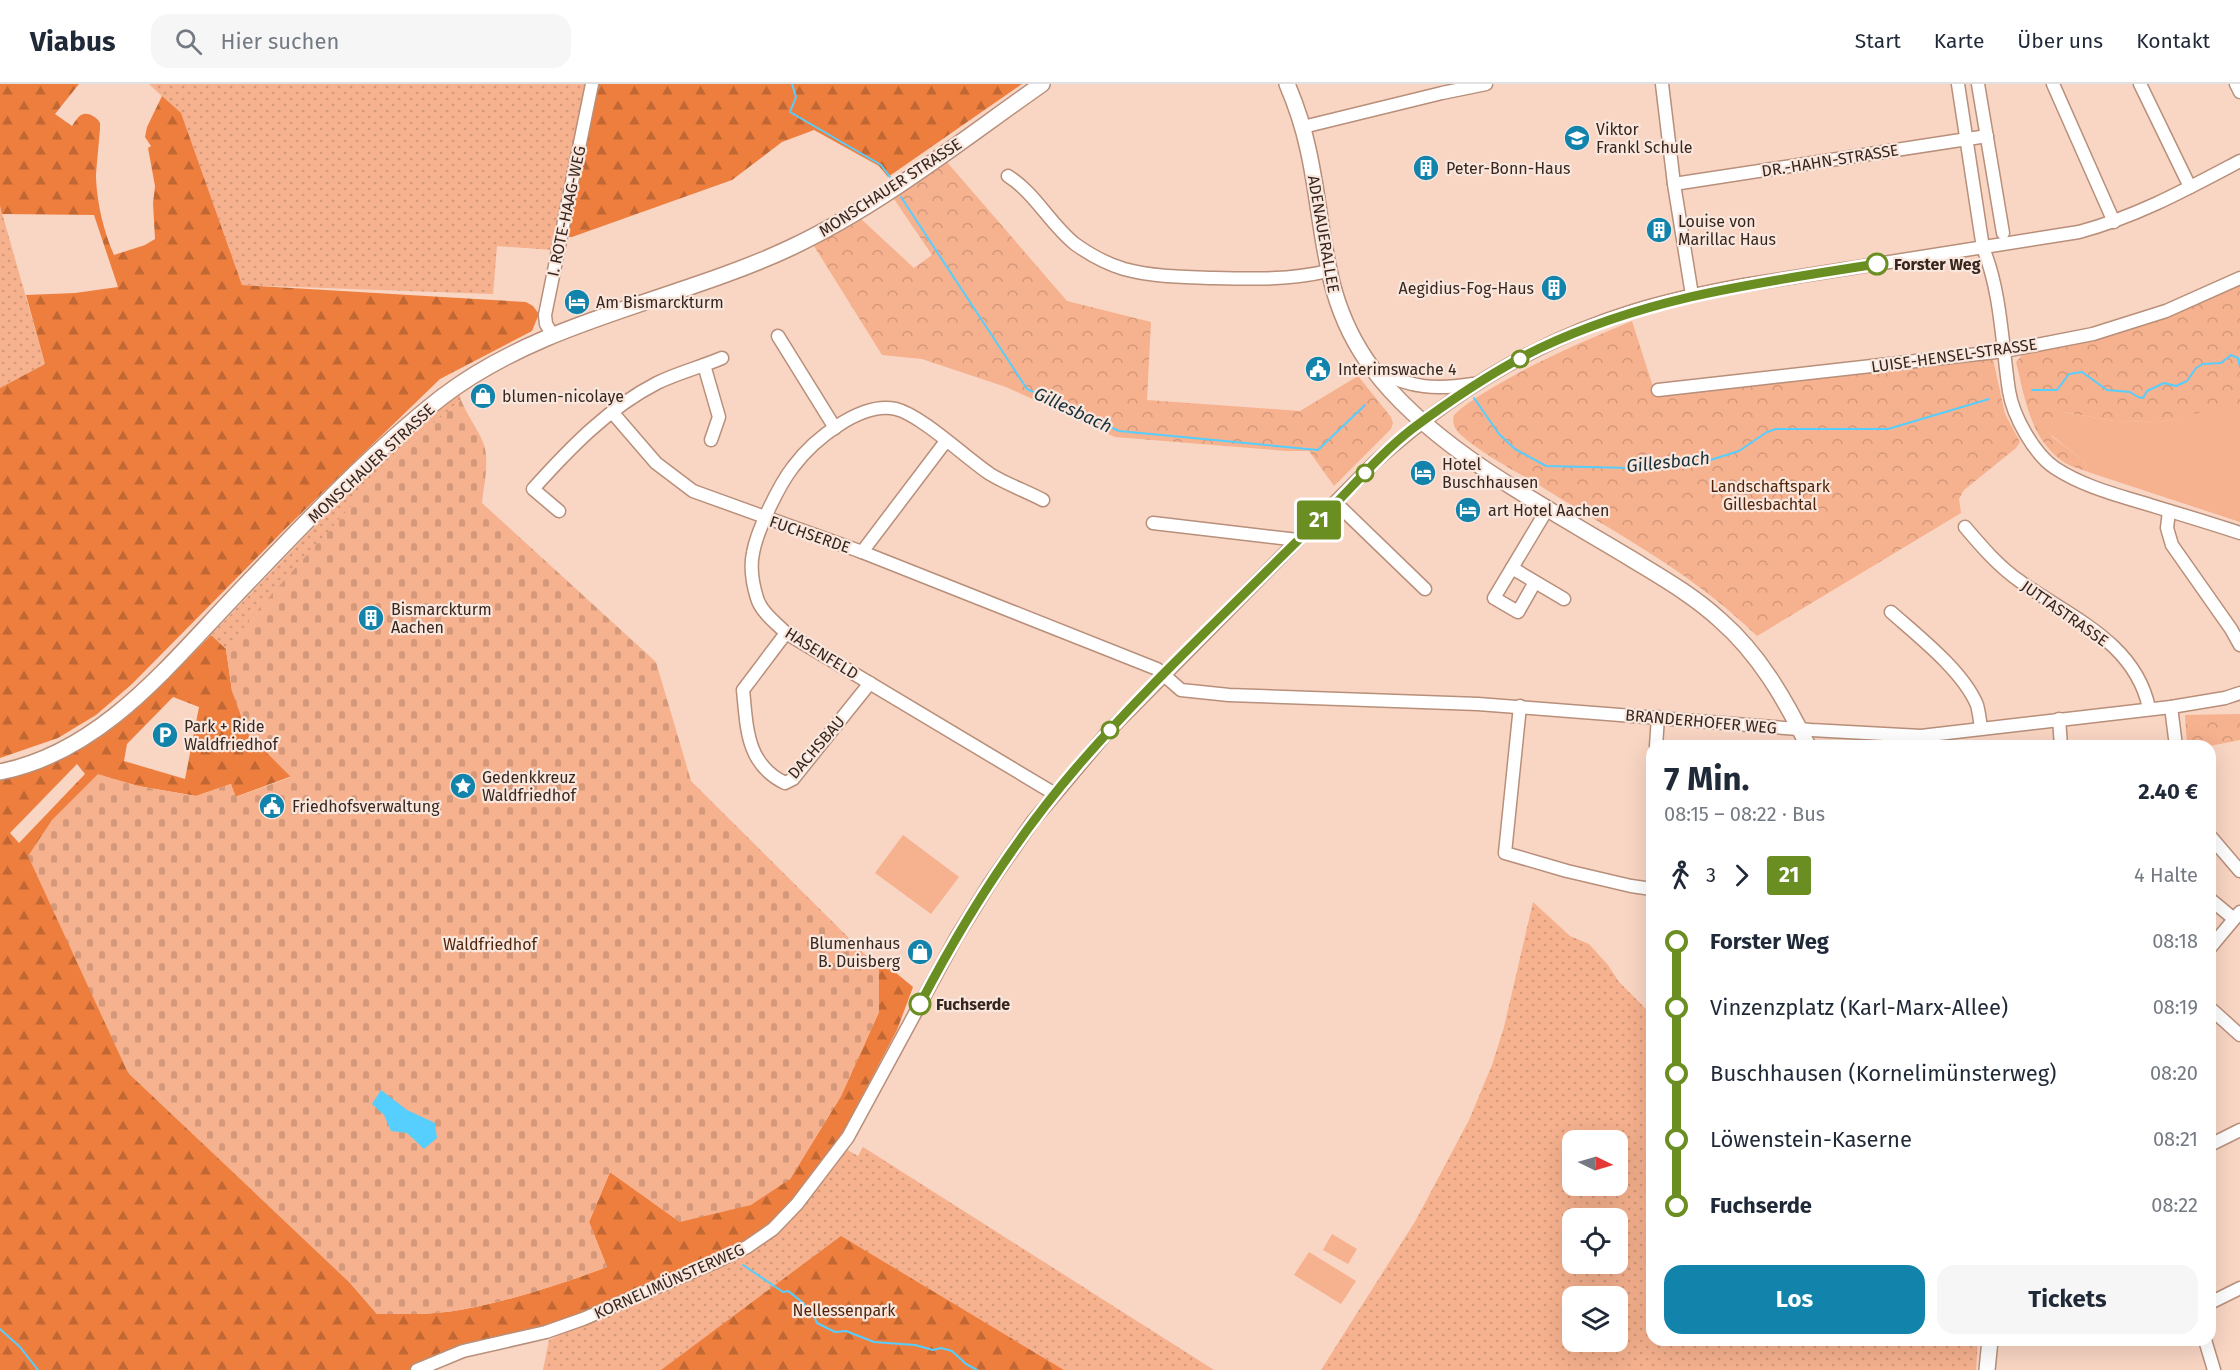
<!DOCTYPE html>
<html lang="de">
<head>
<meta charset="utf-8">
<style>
	body { margin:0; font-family:"Fira Sans",sans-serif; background:#f6f6f7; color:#1f2937; height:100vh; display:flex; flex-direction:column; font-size:22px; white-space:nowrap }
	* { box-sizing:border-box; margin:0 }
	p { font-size:20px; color:#747a83 }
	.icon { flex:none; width:33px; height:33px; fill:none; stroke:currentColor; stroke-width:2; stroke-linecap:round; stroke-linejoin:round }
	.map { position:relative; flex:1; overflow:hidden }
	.sheet { position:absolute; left:1646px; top:656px; width:570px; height:606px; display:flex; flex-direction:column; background:#fff; border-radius:18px; box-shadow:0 6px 24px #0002 }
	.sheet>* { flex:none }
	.badge { padding:0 12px; border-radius:4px; font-size:21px; line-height:39px }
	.needle { width:39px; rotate:95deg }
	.tools { position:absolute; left:1562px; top:1046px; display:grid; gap:12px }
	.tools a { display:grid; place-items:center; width:66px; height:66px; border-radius:12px; background:#fff; box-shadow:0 6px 24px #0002; font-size:30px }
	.map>.badge { position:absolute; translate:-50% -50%; box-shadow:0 0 0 3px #fff }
	.legs { display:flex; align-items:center; gap:9px; height:66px; padding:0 18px; font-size:20px }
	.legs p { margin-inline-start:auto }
	.head { display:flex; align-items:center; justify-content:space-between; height:102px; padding:0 18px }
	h1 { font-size:33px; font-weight:700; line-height:45px }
	.cta { display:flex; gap:12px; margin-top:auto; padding:12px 18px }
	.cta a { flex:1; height:69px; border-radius:18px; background:#1284ab; color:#fff; font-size:24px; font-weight:700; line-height:69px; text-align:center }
	.cta a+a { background:#f6f6f7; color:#1f2937 }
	ul { padding:0 18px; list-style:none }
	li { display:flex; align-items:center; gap:21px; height:66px; font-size:22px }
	li i { display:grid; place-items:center; width:9px; height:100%; margin:0 8px; background:currentColor }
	li i::after { content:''; width:15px; height:15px; margin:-8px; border:4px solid; border-radius:50%; background:#fff }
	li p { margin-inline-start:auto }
	li:first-child i { background:linear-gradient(#0000 50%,currentColor 0) }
	li:last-child i { background:linear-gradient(currentColor 50%,#0000 0) }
	header { display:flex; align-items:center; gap:36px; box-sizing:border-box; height:84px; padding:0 30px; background:#fff; border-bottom:2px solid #e0e1e3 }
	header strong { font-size:28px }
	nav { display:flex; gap:33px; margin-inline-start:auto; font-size:21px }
	.search { width:420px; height:54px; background:#f6f6f7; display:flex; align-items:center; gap:15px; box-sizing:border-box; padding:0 21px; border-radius:18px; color:#747a83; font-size:22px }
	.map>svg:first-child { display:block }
	.grass { fill:url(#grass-dots); fill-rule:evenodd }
	.forest { fill:url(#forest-firs); fill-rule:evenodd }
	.cemetery { fill:url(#cemetery-stones) }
	.park { fill:url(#park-crowns) }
	.garden { fill:#f6b18e }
	.water { fill:#56cefe }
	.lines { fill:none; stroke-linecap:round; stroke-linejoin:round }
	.stream { stroke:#56cefe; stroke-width:2 }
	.minor-casing { stroke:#b88f7a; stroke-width:15 }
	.major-casing { stroke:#b88f7a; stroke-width:18 }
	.minor { stroke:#fff; stroke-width:12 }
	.major { stroke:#fff; stroke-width:15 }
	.line-1-casing { stroke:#fff; stroke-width:14 }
	.line-1 { stroke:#6b8e23; stroke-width:9 }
	.stop-1-dot { fill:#fff; stroke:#6b8e23; stroke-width:3 }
	.labels { text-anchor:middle; stroke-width:4.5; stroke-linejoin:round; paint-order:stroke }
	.poi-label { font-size:16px; fill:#37261e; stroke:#f9e7de; text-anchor:start }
	.street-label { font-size:16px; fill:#37261e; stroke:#f9e7de }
	.stop-label { font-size:16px; font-weight:bold; fill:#37261e; stroke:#f9e7de; text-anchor:start }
	.park-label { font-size:16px; fill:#4f240a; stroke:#f9e7de }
	.water-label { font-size:18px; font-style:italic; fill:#18313c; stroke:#f9e7de }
</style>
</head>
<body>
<header>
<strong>Viabus</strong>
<div class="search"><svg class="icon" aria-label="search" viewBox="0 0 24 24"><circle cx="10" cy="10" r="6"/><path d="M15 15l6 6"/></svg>Hier suchen</div>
<nav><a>Start</a><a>Karte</a><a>Über uns</a><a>Kontakt</a></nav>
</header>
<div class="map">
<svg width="2240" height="1286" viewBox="0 0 2240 1286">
	<defs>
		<pattern id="grass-dots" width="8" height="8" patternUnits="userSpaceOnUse" patternTransform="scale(1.5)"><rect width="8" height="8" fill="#f6b18e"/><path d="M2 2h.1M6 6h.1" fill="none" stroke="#d4987a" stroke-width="1.8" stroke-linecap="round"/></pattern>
		<pattern id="forest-firs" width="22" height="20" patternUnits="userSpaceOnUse" patternTransform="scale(1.5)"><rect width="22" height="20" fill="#ed7e3e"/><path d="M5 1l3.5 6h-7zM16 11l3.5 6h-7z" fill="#c16733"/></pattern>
		<pattern id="cemetery-stones" width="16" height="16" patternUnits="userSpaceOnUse" patternTransform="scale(1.5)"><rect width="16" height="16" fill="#f6b18e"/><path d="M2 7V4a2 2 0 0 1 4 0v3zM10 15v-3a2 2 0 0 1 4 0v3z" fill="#d4987a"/></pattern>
		<pattern id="park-crowns" width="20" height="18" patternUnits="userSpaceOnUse" patternTransform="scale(1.5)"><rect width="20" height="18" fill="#f6b18e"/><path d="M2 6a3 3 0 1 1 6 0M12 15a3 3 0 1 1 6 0" fill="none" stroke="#d4987a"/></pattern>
	</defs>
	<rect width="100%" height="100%" fill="#f9d5c3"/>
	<g class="grass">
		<polygon points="149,0 588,0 553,166 497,162 493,210 242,201 181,30"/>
		<polygon points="0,122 45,280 0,304"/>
		<polygon points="459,309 461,316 395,373 226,565 211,551 371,384 407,350"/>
		<path d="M 1533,818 L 1570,852 L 1589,860 L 1608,881 L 1619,898 L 1651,930 L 1652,1256 L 1978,1256 L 1976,1286 L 1321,1286 L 1416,1136 L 1469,1036 L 1492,981 L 1504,943 ZM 1572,1056 L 1617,1056 L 1617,1101 L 1572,1101 ZM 1572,1134 L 1617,1134 L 1617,1179 L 1572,1179 ZM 1572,1212 L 1617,1212 L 1617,1257 L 1572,1257 Z"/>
		<polygon points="863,1063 1214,1286 1064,1286 841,1153 661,1286 543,1286 549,1256 601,1232 742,1174 771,1154 800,1127 846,1065 858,1072"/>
	</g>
	<g class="forest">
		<path d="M 0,0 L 79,0 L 55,30 L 72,42 C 78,33 82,26 93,32 C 97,35 98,35 100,39 C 101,41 96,85 96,94 C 97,120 104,148 114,171 L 145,161 L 155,155 L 153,119 L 155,102 L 148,64 L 151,62 L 145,53 L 147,43 L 162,12 L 181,29 L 242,201 L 526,218 L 533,222 L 539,230 L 532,247 L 440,295 L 286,444 L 132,600 L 96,631 L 58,654 L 0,674 L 0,304 L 45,280 L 26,211 L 75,209 L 118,203 L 94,131 L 2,130 L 0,122 Z"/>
		<polygon points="594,0 1022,0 888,93 879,82 814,46 782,58 732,96 572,153 565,153"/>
		<path d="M 211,551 L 226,565 L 232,607 L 292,692 L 235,713 L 231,700 L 196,712 L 138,702 L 98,691 L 351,1200 L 377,1230 C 405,1230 436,1231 465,1225 C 512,1216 562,1200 607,1183 L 589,1138 L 610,1088 L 680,1138 L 790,1095 L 841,1012 L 879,928 L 879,884 L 883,878 L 913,903 L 897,946 L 837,1060 L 795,1116 L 770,1141 L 745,1159 L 588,1230 L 440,1272 L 409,1286 L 0,1286 L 0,695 C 22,689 45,683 66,673 C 124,645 167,596 211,551 ZM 173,613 L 199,623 L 185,695 L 124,677 L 127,660 ZM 77,680 L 85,690 L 19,759 L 10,749 Z"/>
		<polygon points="841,1152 1064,1286 661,1286"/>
	</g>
	<path class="cemetery" d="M 461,316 C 467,331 477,344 483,358 C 490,376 484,400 482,419 L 656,578 L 691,697 L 879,884 L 879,928 L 841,1012 L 790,1095 L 751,1121 L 680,1138 L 610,1088 L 589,1138 L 607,1183 C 562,1200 512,1216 465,1225 C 436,1231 405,1230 377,1230 L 351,1200 L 128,989 L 28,772 L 52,736 L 98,690 L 138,702 L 196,712 L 231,700 L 236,713 L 291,693 L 247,649 L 232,607 L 226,565 L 263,520 L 395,373 Z"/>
	<g class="park">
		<polygon points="946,77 1067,217 1151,238 1147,316 1300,327 1358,292 1391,333 1393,339 1391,345 1334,402 1309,367 1286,367 1115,353 1006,303 922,275 882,271 814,162 860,134 914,184 932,171 892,112"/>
		<path d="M 2240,198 L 2240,320 L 2161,338 L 2114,337 L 2064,328 L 2051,352 L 2083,376 L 2088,388 C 2080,385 2069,382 2062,377 C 2030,354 2025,314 2016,278 L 2023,270 L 2114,249 L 2177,229 Z"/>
		<path d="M 1632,237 L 1655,309 L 1993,275 L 2005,330 L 2020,358 L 2016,364 L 1964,406 L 1959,415 L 1961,429 L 1757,552 C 1691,488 1619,451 1542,403 C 1516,387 1483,371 1461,351 C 1454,345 1452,339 1454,331 C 1465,320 1479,312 1492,304 C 1537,277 1584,257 1632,237 Z"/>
		<polygon points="2240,630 2240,656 2210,662 2187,661 2185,631"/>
	</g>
	<g class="garden">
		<polygon points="2235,320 2240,320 2240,438 2088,388 2083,376 2051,351 2063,328 2114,337 2161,338"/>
		<polygon points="903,751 959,793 931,830 875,789"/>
		<polygon points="1332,1150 1357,1165 1348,1180 1323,1166"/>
		<polygon points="1309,1168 1356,1197 1341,1220 1294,1191"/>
	</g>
	<polygon class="water" points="381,1006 407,1026 435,1039 437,1054 424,1065 407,1049 391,1047 384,1031 372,1020"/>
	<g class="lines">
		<g class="stream">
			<polyline points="792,0 796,13 790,28 881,81 890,93"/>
			<polyline points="901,113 1027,305 1119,347 1318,366 1365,321"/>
			<polyline points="2032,306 2057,306 2069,290 2082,288 2107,306 2130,308 2138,313 2143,314 2147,307 2164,299 2176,302 2187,297 2196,284 2203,280 2221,279 2231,271 2238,274 2240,283"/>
			<polyline points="1474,314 1499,350 1515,365 1546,382 1629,384 1704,378 1739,367 1767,348 1776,345 1888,345 1989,315"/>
			<path d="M 743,1181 L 783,1208 L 788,1207 C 800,1216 811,1224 817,1239 L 835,1248 L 846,1247 L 874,1258 L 915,1261 L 933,1266 L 941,1264 L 952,1267 L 966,1280 L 977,1286"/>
			<polyline points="0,1245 20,1263 38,1286"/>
		</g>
		<g class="minor-casing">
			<g id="minor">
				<polyline points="1662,0 1674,100 1692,211"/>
				<path d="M 1958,0 L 1983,164 C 2001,207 2002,261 2009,307 C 2013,332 2034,370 2055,384 C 2081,401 2110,409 2140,418 C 2173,428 2207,438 2240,449"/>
				<polyline points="1978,0 2003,149"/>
				<polyline points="2053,0 2114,138"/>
				<polyline points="2140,0 2190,103"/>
				<polyline points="2236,0 2240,8"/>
				<polyline points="1303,43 1442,9 1486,0"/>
				<path d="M 1008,92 C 1035,109 1050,140 1075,160 C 1089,170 1107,180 1124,185 C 1154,193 1184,193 1214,194 C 1253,195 1290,196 1328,187"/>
				<polyline points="1674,100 1987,52"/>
				<polyline points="553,252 546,240 545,231 592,0"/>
				<polyline points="778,252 835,344"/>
				<polyline points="704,281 719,333 711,356"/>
				<path d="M 1377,287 C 1412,304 1435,306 1473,300"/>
				<polyline points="1658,306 2005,267 2093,250 2166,227 2240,194"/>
				<polyline points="612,328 656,379 693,407 862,468 1157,585 1181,606 1229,611 1478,620 1811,646 1921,652 2171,623 2225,614 2240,609"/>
				<path d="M 1043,416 C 1026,407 1006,400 990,390 C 966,374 921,331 896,325 C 861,317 813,356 793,383 C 779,401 757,446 753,469 C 750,483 753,501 757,514 C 761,528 776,539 786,549 L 1055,710"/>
				<polyline points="1336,419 1425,505"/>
				<path d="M 559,427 L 533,405 C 569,365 608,324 657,299 C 677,289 701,283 722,274"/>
				<polyline points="2169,427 2167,444 2172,461 2231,545 2240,561"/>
				<polyline points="1153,439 1298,456"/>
				<path d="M 1965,443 C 1982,463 1999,483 2021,498 C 2071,534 2135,558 2149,624"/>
				<polyline points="862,468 946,357"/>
				<polyline points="1512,484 1564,515"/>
				<polyline points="1535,498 1518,528 1494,514 1548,424"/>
				<path d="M 1891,528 C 1918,552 1963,587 1977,621 C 1979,628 1980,637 1981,644"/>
				<path d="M 786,549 L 743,606 C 747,644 746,680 785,699 L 793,695 L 870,599"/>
				<polyline points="1520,622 1505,769 1567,787 1631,802 1652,805"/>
				<polyline points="2171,623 2176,662"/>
				<polyline points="2059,635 2061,662"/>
				<polyline points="1656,662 1658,633"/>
				<polyline points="2210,752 2240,787"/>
				<polyline points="2210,815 2234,835"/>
				<polyline points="2210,864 2240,828"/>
				<polyline points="2210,924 2240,951"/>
				<polyline points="2210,1061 2240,1046"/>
				<polyline points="2210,1219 2240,1204"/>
				<polyline points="2205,1256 2214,1286"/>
				<path d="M 417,1286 L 463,1267 L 546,1248 L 583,1235 L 720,1176 L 747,1163 L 773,1145 L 797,1120 L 848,1053 L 956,854 L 990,799 L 1033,737 L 1106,650 L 1375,378 C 1449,311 1536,257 1633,227 C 1669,216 1706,208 1744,201 L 2079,148 C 2138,132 2187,105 2240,77"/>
			</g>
		</g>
		<g class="major-casing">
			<g id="major">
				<path d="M 1287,0 C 1296,21 1303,42 1308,65 C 1326,145 1320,214 1372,284 C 1431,364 1546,423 1630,474 C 1661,493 1693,511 1720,536 C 1759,570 1785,615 1808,662"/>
				<path d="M 0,688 C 101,668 168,582 235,512 C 301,443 367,372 442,313 C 544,235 678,217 792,163 C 881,121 962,56 1042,0"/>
				<polyline points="1987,1286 1990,1256"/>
			</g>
		</g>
		<use href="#minor" class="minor"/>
		<use href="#major" class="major"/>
	</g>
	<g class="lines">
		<g class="line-1-casing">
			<path id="line-1" d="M 920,920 C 964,835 1015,755 1077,683 C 1136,614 1203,551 1267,487 C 1291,463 1315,440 1339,416 C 1362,392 1385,366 1412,345 C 1452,315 1495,286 1540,264 C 1650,212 1758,199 1877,180"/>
		</g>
		<use href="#line-1" class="line-1"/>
	</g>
	<defs>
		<g id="school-disc" transform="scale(1.35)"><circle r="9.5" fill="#1284ab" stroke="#f9e7de"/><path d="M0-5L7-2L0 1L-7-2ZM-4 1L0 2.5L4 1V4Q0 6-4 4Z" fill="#fff"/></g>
		<g id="building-disc" transform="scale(1.35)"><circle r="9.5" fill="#1284ab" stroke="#f9e7de"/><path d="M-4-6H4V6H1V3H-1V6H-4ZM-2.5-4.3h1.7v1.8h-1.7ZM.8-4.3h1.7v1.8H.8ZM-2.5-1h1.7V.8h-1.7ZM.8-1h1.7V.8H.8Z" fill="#fff"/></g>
		<g id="hotel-disc" transform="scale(1.35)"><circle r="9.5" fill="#1284ab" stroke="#f9e7de"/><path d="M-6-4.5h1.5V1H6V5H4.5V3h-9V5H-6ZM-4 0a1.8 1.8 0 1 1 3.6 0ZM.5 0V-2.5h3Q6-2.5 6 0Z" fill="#fff"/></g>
		<g id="civic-disc" transform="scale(1.35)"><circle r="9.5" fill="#1284ab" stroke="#f9e7de"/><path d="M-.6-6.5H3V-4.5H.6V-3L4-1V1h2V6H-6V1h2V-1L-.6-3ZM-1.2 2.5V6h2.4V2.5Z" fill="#fff"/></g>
		<g id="shop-disc" transform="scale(1.35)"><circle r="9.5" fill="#1284ab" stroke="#f9e7de"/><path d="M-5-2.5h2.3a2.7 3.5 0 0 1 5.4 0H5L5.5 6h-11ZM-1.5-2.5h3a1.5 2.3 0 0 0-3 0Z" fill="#fff"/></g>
		<g id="parking-disc" transform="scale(1.35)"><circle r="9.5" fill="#1284ab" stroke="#f9e7de"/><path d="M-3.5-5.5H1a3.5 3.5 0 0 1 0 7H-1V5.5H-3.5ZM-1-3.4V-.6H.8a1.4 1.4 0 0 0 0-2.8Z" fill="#fff"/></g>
		<g id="sight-disc" transform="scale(1.35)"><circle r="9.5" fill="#1284ab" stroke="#f9e7de"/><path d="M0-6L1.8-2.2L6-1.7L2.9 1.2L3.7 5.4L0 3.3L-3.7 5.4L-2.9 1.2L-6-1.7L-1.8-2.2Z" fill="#fff"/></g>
	</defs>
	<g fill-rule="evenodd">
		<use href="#school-disc" x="1577" y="54"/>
		<use href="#building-disc" x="1426" y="84"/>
		<use href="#building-disc" x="1659" y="146"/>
		<use href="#building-disc" x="1554" y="204"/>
		<use href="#hotel-disc" x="577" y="218"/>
		<use href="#civic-disc" x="1318" y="285"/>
		<use href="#shop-disc" x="483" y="312"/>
		<use href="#hotel-disc" x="1423" y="389"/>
		<use href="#hotel-disc" x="1468" y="426"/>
		<use href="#building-disc" x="371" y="534"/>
		<use href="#parking-disc" x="165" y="651"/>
		<use href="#sight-disc" x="463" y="702"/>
		<use href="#civic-disc" x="272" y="722"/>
		<use href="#shop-disc" x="920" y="868"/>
	</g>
	<g class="stop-1-dot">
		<circle cx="1877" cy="180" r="10"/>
		<circle cx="1520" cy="275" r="8"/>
		<circle cx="1365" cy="389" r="8"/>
		<circle cx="1110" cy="646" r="8"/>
		<circle cx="920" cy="920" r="10"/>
	</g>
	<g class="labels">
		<g class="poi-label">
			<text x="1596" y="51">Viktor<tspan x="1596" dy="18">Frankl Schule</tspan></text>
			<text x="1446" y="90">Peter-Bonn-Haus</text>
			<text x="1678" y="143">Louise von<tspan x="1678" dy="18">Marillac Haus</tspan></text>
			<text x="1534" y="210" text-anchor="end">Aegidius-Fog-Haus</text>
			<text x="596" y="224">Am Bismarckturm</text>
			<text x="1338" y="291">Interimswache 4</text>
			<text x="502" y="318">blumen-nicolaye</text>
			<text x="1442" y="386">Hotel<tspan x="1442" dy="18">Buschhausen</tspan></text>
			<text x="1488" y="432">art Hotel Aachen</text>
			<text x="391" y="531">Bismarckturm<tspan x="391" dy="18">Aachen</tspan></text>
			<text x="184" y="648">Park + Ride<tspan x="184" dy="18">Waldfriedhof</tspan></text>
			<text x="482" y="699">Gedenkkreuz<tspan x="482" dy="18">Waldfriedhof</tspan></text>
			<text x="292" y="728">Friedhofsverwaltung</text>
			<text x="900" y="865" text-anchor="end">Blumenhaus<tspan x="900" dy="18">B. Duisberg</tspan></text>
		</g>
		<g class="street-label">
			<text transform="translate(1830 76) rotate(-9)" y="6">DR.-HAHN-STRASSE</text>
			<text transform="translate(890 103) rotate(-33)" y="6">MONSCHAUER STRASSE</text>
			<text transform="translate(566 127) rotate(-78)" y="6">I. ROTE-HAAG-WEG</text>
			<text transform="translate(1324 150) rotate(80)" y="6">ADENAUERALLEE</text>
			<text transform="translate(1954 271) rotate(-8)" y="6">LUISE-HENSEL-STRASSE</text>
			<text transform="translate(371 379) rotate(-43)" y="6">MONSCHAUER STRASSE</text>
			<text transform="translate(810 450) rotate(19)" y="6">FUCHSERDE</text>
			<text transform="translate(2065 529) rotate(35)" y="6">JUTTASTRASSE</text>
			<text transform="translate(822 569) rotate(32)" y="6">HASENFELD</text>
			<text transform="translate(1701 637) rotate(5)" y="6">BRANDERHOFER WEG</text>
			<text transform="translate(816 663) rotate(-49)" y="6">DACHSBAU</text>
			<text transform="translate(669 1197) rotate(-24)" y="6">KORNELIMÜNSTERWEG</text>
		</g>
		<g class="stop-label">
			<text x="1894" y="186">Forster Weg</text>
			<text x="936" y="926">Fuchserde</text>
		</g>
		<g class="park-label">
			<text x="1770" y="408">Landschaftspark<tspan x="1770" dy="18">Gillesbachtal</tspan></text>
			<text x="490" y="866">Waldfriedhof</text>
			<text x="844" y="1232">Nellessenpark</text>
		</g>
		<g class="water-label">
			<text transform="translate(1073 326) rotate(25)" y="6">Gillesbach</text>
			<text transform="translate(1668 378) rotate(-6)" y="6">Gillesbach</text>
		</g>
	</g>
</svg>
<div class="tools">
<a><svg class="needle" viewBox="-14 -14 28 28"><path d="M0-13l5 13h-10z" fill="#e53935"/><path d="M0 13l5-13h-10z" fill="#747a83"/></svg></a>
<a><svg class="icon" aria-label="locate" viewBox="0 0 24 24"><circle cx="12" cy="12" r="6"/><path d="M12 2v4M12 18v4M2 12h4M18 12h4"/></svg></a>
<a><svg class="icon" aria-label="layers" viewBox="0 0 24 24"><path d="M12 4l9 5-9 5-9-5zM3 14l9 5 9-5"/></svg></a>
</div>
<b class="badge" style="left:1319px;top:436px;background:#6b8e23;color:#fff">21</b>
<section class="sheet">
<div class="head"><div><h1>7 Min.</h1><p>08:15 – 08:22 · Bus</p></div><b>2.40 €</b></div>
<div class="legs"><svg class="icon" aria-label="walk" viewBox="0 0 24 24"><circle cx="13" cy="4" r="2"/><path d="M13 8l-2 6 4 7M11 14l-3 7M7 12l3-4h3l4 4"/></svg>3<svg class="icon" aria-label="forward" viewBox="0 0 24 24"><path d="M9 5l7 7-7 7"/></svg><b class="badge" style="background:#6b8e23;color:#fff">21</b><p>4 Halte</p></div>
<ul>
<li><i style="color:#6b8e23"></i><b>Forster Weg</b><p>08:18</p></li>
<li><i style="color:#6b8e23"></i><span>Vinzenzplatz (Karl-Marx-Allee)</span><p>08:19</p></li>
<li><i style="color:#6b8e23"></i><span>Buschhausen (Kornelimünsterweg)</span><p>08:20</p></li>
<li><i style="color:#6b8e23"></i><span>Löwenstein-Kaserne</span><p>08:21</p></li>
<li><i style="color:#6b8e23"></i><b>Fuchserde</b><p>08:22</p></li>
</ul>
<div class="cta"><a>Los</a><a>Tickets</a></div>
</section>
</div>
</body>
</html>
